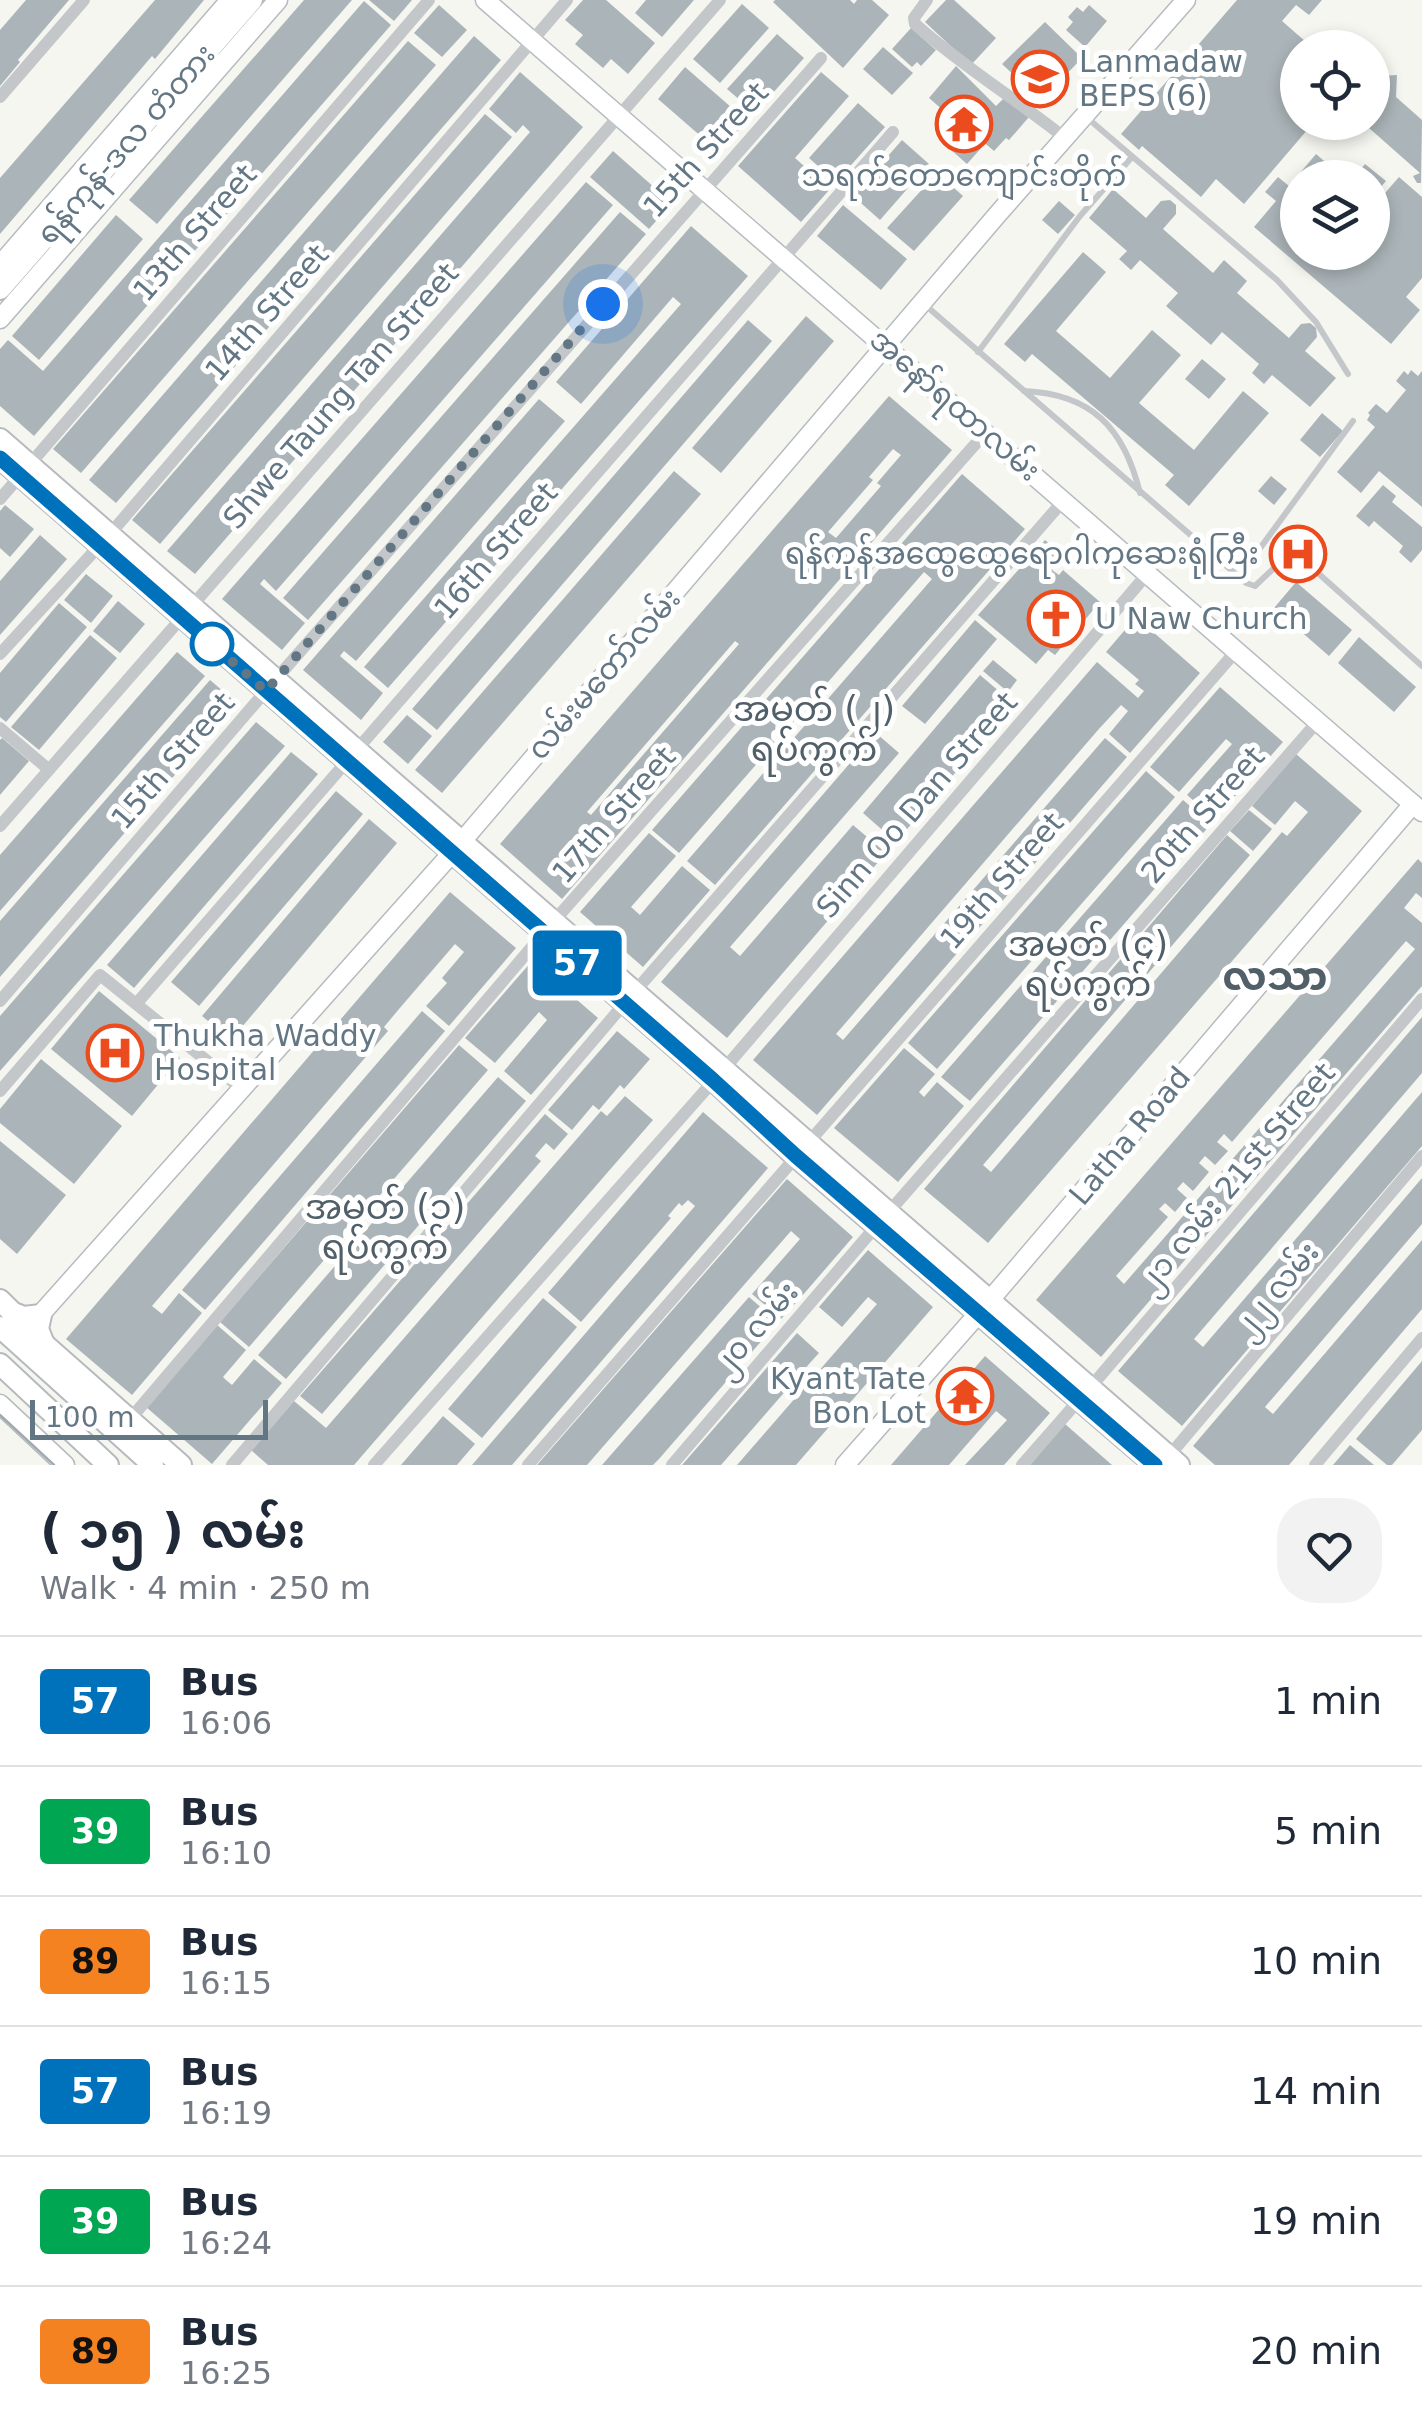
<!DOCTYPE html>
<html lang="en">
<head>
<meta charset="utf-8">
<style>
	body { margin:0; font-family:"DejaVu Sans","Noto Sans Myanmar",sans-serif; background:#f2f2f3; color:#1f2937; height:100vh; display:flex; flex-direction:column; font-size:38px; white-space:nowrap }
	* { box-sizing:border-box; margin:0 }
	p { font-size:32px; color:#747a83 }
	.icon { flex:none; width:55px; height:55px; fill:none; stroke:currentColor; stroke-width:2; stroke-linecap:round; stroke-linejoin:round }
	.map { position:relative; height:1465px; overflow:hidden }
	.drawer { display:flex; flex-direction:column; background:#fff; flex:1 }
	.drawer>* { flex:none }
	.badge { padding:0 20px; border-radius:8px; font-size:35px; line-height:65px }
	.controls { position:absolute; left:1280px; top:30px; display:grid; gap:20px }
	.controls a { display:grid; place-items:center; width:110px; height:110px; border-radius:50%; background:#fff; box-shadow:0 5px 15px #0003; font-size:50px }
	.scale { position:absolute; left:30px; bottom:25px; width:238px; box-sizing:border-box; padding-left:10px; border:5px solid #637684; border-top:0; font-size:28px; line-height:35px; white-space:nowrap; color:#637684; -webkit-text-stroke:8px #fff; paint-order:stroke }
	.you { position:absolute; width:50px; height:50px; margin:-25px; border:8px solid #fff; border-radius:50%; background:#1a73e8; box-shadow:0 0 0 15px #1a73e833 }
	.map>.badge { position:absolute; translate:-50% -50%; box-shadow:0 0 0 5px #fff }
	.round { display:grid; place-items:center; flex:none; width:105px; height:105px; border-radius:40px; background:#f2f2f3 }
	.overview { display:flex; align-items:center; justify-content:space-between; height:170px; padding:0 40px }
	h1 { font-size:48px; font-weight:700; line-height:75px }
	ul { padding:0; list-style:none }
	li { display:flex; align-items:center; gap:30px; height:130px; padding:0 40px; border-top:2px solid #e0e1e3 }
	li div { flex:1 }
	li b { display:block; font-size:38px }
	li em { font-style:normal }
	li .badge { min-width:110px; font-weight:700; text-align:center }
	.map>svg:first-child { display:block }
	.building { fill:#abb4b8; fill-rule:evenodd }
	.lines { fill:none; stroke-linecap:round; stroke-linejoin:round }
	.secondary-casing { stroke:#b5bbbf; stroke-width:21 }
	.primary-casing { stroke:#b6babe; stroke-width:24 }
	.lane { stroke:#c3c7ca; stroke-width:6 }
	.street { stroke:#c3c7ca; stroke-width:12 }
	.secondary { stroke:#fff; stroke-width:18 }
	.primary { stroke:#fff; stroke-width:20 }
	.tram { stroke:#a3aaaf; stroke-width:2.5 }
	.line-casing { stroke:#fff; stroke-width:22 }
	.line { stroke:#0072bc; stroke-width:15 }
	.walk { stroke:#637684; stroke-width:10; stroke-dasharray:0 18 }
	.stop-dot { fill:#fff; stroke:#0072bc; stroke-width:5 }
	.labels { text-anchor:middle; stroke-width:10; stroke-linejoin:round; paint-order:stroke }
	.poi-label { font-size:30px; fill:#637684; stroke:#fff; text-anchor:start }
	.street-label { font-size:30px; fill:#637684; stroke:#fff }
	.quarter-label { font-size:35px; fill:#515f69; stroke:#fff }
	.district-label { font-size:40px; font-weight:bold; fill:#515f69; stroke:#fff }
</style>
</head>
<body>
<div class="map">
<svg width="1422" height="1465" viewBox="0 0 1422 1465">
	<rect width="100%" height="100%" fill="#f6f6f1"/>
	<g class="building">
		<polygon points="26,0 69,0 18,60 20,62 0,86 0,30"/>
		<polygon points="155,0 204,0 155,59 152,56 0,234 0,178"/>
		<polygon points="304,0 352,0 157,224 129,200"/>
		<polygon points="369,0 412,0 394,21"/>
		<polygon points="583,0 606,0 655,43 628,74 611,59 603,68 575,44 583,35 565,20"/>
		<polygon points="646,0 694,0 662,37 635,13"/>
		<polygon points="775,0 850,0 854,4 857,0 872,0 889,15 843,68 773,2"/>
		<polygon points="946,0 954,0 996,38 971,65 925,22"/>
		<polygon points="1237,0 1322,0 1309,15 1296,5 1282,21 1313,48 1298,48 1298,122 1314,122 1244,204 1216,179 1201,197 1142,146 1139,150 1121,134"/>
		<polygon points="364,1 391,25 34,436 0,406 0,349 8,340 43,371"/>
		<polygon points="742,4 769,28 720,83 693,59"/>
		<polygon points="439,5 467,30 442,57 414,33"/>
		<polygon points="1089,5 1107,21 1085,47 1066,30 1073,22 1068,17 1077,7 1083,12"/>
		<polygon points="1045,22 1082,58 1061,80 1056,75 1036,96 1002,64"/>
		<polygon points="911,28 936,50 921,66 917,62 912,67 892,49"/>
		<polygon points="777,34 804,58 755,113 727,89"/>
		<polygon points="474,36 501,60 116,503 89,480"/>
		<polygon points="408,41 436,65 81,473 53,449"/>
		<polygon points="883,47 913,73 892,95 863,69"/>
		<polygon points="956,66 996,106 1005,97 1029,117 1009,140 1006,138 994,151 973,133 983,122 979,118 967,131 929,98"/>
		<polygon points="685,67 747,121 719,152 658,99"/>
		<polygon points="520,72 583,127 195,574 167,551 530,132 523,125 516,133 489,109"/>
		<polygon points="821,72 849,96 795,158 830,189 801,222 738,166"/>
		<polygon points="1397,75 1396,97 1422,120 1421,183 1417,183 1413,176 1420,173 1369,128 1347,133 1346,122 1372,122 1372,112 1385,97 1380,76"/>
		<polygon points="858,103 885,127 836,182 809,158"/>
		<polygon points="485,114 512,137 160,544 132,520"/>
		<polygon points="965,133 982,147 967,164 950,149"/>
		<polygon points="902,140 929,164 880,220 853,196"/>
		<polygon points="613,151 672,203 649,229 590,177"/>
		<polygon points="1316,154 1344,178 1298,178 1298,252 1372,252 1372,208 1399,177 1422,197 1422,278 1406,297 1420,310 1391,344 1254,227 1276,201 1265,192 1278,177 1289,186"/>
		<polygon points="1365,164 1386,181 1372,197 1372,178 1354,178"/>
		<polygon points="937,173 963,196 914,251 887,228"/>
		<polygon points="586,182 613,205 276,591 264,579 260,584 305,623 282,650 222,599"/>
		<polygon points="1113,189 1146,218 1161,201 1170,200 1176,205 1176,214 1163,229 1213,273 1224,260 1247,281 1237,293 1289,338 1301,324 1310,323 1316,328 1317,337 1305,351 1336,378 1310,407 1272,375 1264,384 1252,373 1259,364 1222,332 1211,345 1166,306 1178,293 1140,260 1131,270 1119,259 1127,251 1089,218"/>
		<polygon points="1059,201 1075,215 1058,234 1042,220"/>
		<polygon points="843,205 907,259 881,290 817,236"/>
		<polygon points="620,212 646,234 308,620 283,598"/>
		<polygon points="116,215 143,239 39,360 12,336"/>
		<polygon points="691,226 748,276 388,688 364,667 681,304 673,297 581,404 556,382"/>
		<polygon points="1083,252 1106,272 1056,331 1110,378 1152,330 1181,355 1139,403 1194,450 1243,391 1269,413 1189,506 1165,485 1174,475 1032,354 1025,362 1004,344"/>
		<polygon points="806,316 834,341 721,473 692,448"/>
		<polygon points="748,320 772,341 437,730 412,709"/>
		<polygon points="1202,359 1226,379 1209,399 1185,379"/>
		<polygon points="1411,370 1418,376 1422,371 1422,507 1379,471 1361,493 1337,472 1375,427 1367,420 1370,415 1368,413 1376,404 1387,413 1406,390 1396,381 1404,371 1408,375"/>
		<path d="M 889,396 L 952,450 L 562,899 L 500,844 ZM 893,449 L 901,455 L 877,483 L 881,486 L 836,538 L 828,532 L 873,480 L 869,477 ZM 735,641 L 739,644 L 591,815 L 587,812 Z"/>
		<polygon points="539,399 565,421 356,661 344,651 340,656 383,693 361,720 303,670"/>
		<polygon points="1322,413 1343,431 1320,457 1300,440"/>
		<polygon points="674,471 701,494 442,793 415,770"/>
		<polygon points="962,474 1025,529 715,885 687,861 932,579 924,572 679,853 652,830"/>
		<polygon points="1271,476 1287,489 1274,505 1258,491"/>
		<polygon points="1383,485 1396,496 1392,502 1422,527 1422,550 1411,563 1399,552 1403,546 1374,521 1369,527 1356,516"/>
		<polygon points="5,505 34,529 10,557 0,548 0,511"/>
		<polygon points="40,535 67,559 0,635 0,581"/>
		<polygon points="1045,540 1064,556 1052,570 1059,575 1063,570 1100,602 1055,655 1048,650 1036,664 978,615"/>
		<polygon points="86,574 113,596 91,623 64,600"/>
		<polygon points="1296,582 1352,630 1329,656 1274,608"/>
		<polygon points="118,601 145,624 120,653 93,631"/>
		<polygon points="59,603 87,627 6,722 0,717 0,673"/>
		<polygon points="1136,617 1200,673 1130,753 1109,734 1128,711 1121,705 1098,730 836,1034 843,1040 1105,738 1127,757 817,1115 753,1060 1097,662 1138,698 1144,691 1135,684 1139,680 1106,652"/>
		<polygon points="975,620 997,639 925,724 902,706"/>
		<polygon points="90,635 117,658 39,750 11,727"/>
		<polygon points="1359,637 1416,687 1394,712 1338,663"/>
		<polygon points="177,652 205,676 0,911 0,855"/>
		<polygon points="993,660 1017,680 1008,692 983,671"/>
		<polygon points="980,675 1014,704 896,842 863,813"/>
		<polygon points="210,680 237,703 0,977 0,921"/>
		<polygon points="1220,687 1283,742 1215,819 1187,795 1232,744 1226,739 1179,792 1150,767"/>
		<polygon points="407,715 432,736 408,764 383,742"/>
		<polygon points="256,722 285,746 0,1071 0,1016"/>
		<polygon points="876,733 899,753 730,947 740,956 853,825 886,853 727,1038 661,982"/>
		<polygon points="2,738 29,761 0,795 0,740"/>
		<polygon points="291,752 318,774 134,988 107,965"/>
		<polygon points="1296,754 1362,811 988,1243 924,1189 1227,835 1250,855 983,1165 991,1172 1282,832 1287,836 1308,812 1295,801 1275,825 1252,806"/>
		<polygon points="1146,771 1175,797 937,1069 908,1043"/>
		<polygon points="336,791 363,814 199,1006 171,982"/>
		<polygon points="1183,800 1211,824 970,1101 941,1077"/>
		<polygon points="1249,810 1272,829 1253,851 1230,831"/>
		<polygon points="369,819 397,843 231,1040 202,1016"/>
		<polygon points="649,833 676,856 631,907 640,915 682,866 710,890 643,967 580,912"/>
		<path d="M 1418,859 L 1422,863 L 1422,898 L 1416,893 L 1404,908 L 1422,923 L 1422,986 L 1101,1357 L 1036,1300 ZM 1406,941 L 1415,949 L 1124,1284 L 1116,1276 L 1168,1217 L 1159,1209 L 1165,1203 L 1175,1212 L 1187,1198 L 1177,1189 L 1183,1182 L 1193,1191 L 1209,1172 L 1199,1163 L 1205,1156 L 1215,1165 L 1228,1151 L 1217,1142 L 1224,1134 L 1232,1142 Z"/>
		<polygon points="450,892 516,948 449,1026 426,1006 447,983 442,978 464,952 455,944 399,1009 384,1027 388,1031 152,1306 162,1314 179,1293 202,1313 132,1395 66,1339"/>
		<polygon points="532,961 598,1018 531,1095 504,1071 547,1020 539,1012 495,1063 465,1038"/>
		<polygon points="99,991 180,1058 132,1116 51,1049"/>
		<polygon points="422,1011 445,1031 205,1310 182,1290"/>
		<polygon points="1422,1017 1422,1073 1194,1339 1203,1347 1422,1092 1422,1146 1182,1426 1118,1371"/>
		<polygon points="617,1031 650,1059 624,1089 620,1085 599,1110 593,1105 572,1130 548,1110"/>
		<polygon points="459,1045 488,1070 249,1347 220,1322"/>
		<polygon points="904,1048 935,1074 919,1092 924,1097 937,1082 964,1106 898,1182 834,1128"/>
		<polygon points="41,1059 122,1126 74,1184 0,1123 0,1109"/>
		<polygon points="498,1077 526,1101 286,1379 258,1355"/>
		<polygon points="625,1096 653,1120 354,1465 268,1465 251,1450 294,1401 326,1428 601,1111 607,1116"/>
		<polygon points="703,1112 768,1168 512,1465 472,1465 695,1206 688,1200 682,1206 679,1203 668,1216 671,1218 581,1322 548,1293"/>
		<polygon points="545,1114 568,1134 554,1150 546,1143 535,1156 541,1161 322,1414 300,1396"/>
		<polygon points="0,1141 66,1195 17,1254 0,1239"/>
		<polygon points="1422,1178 1422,1224 1265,1407 1273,1414 1422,1240 1422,1309 1289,1465 1215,1465 1193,1446"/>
		<polygon points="787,1179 853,1237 802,1296 781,1319 752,1294 800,1239 791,1231 587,1465 537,1465"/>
		<polygon points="868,1250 933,1307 796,1465 737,1465 877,1304 868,1297 842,1327 819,1307"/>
		<polygon points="749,1297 778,1322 659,1459 653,1465 602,1465"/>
		<polygon points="543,1298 577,1327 482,1438 448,1409"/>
		<polygon points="217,1325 246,1350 223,1377 226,1380 232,1385 254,1359 282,1383 212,1464 146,1407"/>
		<polygon points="797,1333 819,1353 809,1364 721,1465 682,1465"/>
		<polygon points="985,1356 1050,1413 1028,1438 1004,1465 965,1465 1007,1420 996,1411 949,1465 891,1465"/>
		<polygon points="1422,1361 1422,1430 1392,1465 1387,1465 1356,1439"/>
		<polygon points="443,1416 475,1444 462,1459 457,1465 401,1465"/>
		<polygon points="1065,1424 1112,1465 1030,1465"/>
		<polygon points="1350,1445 1374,1465 1333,1465"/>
	</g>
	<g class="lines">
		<g class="secondary-casing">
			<g id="secondary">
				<polyline points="485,0 1422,812"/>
				<polyline points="0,265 230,0"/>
				<polyline points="0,319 278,0"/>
				<polyline points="32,1324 452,853 997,215 1186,0"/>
				<polyline points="0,1404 65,1465"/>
				<polyline points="845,1465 978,1314 1413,804"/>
			</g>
		</g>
		<g class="primary-casing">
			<g id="primary">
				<polyline points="0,289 252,0"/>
				<path d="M 0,439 C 393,781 784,1125 1179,1465"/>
				<polyline points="0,458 713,1080 795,1156 1155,1465"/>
				<polyline points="0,1300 44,1344 181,1465"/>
				<polyline points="11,1312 24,1317 41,1315 38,1329 44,1344"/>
				<polyline points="0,1327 153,1465"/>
				<polyline points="0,1364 108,1465"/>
			</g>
		</g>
		<g class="lane">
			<polyline points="1085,116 1277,280 1316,322 1348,374"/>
			<polyline points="924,304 1246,583 1255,586 1290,553 1300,557 1422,666"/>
			<polyline points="978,352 1080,216 1132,157"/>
			<path d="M 1024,391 C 1092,394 1124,428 1140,493"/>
			<polyline points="1239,577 1353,421"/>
		</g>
		<g class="street">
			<path d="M 927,0 L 914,18 L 915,24 C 962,66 1016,99 1065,138"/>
			<polyline points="0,97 84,0"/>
			<polyline points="0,499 429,0"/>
			<polyline points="0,654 110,534 567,0"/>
			<polyline points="0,728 47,768"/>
			<polyline points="0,826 720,0"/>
			<polyline points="0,1001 276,679 821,58"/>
			<polyline points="137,1003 893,132"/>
			<polyline points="0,1091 100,975 242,1089"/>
			<polyline points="888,1213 1318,721"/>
			<polyline points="1089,1389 1422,999"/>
			<polyline points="126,1424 554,921 986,432"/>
			<polyline points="1169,1456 1422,1156"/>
			<polyline points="232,1465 624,1004 1064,500"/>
			<polyline points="374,1465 724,1069 1148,573"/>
			<polyline points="528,1465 1237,650"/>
			<polyline points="672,1465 877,1225"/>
			<polyline points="1022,1465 1079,1400"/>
			<polyline points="1315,1465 1422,1338"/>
		</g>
		<use href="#secondary" class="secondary"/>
		<use href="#primary" class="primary"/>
		<polyline class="tram" points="0,1415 54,1465"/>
	</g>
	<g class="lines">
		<g class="line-casing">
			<polyline id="line" points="0,458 713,1080 796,1156 1155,1465"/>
		</g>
		<use href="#line" class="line"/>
		<polyline class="walk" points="212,644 209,641 266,691 603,304"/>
	</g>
	<defs>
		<g id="school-ring" transform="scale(2.875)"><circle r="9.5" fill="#fff" stroke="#eb4b1d" stroke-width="1.5"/><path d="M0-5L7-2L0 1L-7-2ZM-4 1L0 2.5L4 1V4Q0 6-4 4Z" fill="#eb4b1d"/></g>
		<g id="temple-ring" transform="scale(2.875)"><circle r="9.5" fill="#fff" stroke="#eb4b1d" stroke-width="1.5"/><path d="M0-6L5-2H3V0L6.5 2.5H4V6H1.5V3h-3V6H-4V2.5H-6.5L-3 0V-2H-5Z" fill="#eb4b1d"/></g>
		<g id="hospital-ring" transform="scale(2.875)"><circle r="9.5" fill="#fff" stroke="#eb4b1d" stroke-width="1.5"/><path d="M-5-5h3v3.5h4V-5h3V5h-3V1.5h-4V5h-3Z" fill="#eb4b1d"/></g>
		<g id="church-ring" transform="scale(2.875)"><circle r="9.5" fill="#fff" stroke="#eb4b1d" stroke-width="1.5"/><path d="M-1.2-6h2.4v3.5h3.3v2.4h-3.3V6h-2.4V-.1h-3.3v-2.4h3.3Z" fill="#eb4b1d"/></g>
	</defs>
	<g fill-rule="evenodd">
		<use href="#school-ring" x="1040" y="79"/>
		<use href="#temple-ring" x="964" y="124"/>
		<use href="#hospital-ring" x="1298" y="554"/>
		<use href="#church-ring" x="1056" y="619"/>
		<use href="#hospital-ring" x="115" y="1053"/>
		<use href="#temple-ring" x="965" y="1396"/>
	</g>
	<circle class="stop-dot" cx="212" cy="644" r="20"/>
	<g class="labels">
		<g class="poi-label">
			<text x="1079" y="72">Lanmadaw<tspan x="1079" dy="34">BEPS (6)</tspan></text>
			<text x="964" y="186" text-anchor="middle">သရက်တောကျောင်းတိုက်</text>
			<text x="1259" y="564" text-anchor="end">ရန်ကုန်အထွေထွေရောဂါကုဆေးရုံကြီး</text>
			<text x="1095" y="629">U Naw Church</text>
			<text x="154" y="1046">Thukha Waddy<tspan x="154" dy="34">Hospital</tspan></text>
			<text x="926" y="1389" text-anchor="end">Kyant Tate<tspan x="926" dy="34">Bon Lot</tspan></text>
		</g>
		<g class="street-label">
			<text transform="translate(126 144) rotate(-49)" y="10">ရန်ကုန်-ဒလ တံတား</text>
			<text transform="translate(706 150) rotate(-48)" y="10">15th Street</text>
			<text transform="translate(195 233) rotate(-49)" y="10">13th Street</text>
			<text transform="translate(267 313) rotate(-49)" y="10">14th Street</text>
			<text transform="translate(341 396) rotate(-49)" y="10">Shwe Taung Tan Street</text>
			<text transform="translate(955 405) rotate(41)" y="10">အနော်ရထာလမ်း</text>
			<text transform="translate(496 551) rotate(-49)" y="10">16th Street</text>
			<text transform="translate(604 674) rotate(-49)" y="10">လမ်းမတော်လမ်း</text>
			<text transform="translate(173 761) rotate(-49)" y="10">15th Street</text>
			<text transform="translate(917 805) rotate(-49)" y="10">Sinn Oo Dan Street</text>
			<text transform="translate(614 815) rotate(-49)" y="10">17th Street</text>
			<text transform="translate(1203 815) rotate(-49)" y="10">20th Street</text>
			<text transform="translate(1002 881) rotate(-49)" y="10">19th Street</text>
			<text transform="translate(1130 1136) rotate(-50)" y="10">Latha Road</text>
			<text transform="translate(1236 1178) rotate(-50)" y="10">၂၁ လမ်း 21st Street</text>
			<text transform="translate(1276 1290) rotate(-50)" y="10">၂၂ လမ်း</text>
			<text transform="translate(755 1329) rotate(-49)" y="10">၂၀ လမ်း</text>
		</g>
		<g class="quarter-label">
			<text x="814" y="721">အမှတ် (၂)<tspan x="814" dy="40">ရပ်ကွက်</tspan></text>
			<text x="1088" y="956">အမှတ် (၄)<tspan x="1088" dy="40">ရပ်ကွက်</tspan></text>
			<text x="385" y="1219">အမှတ် (၁)<tspan x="385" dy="40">ရပ်ကွက်</tspan></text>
		</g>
		<g class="district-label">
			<text x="1275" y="990">လသာ</text>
		</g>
	</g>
</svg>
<div class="controls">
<a><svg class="icon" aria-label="locate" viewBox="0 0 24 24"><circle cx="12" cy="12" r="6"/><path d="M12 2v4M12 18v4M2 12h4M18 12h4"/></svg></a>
<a><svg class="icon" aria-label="layers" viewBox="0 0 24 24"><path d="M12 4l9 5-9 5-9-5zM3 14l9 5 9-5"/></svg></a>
</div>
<div class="scale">100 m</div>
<div class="you" style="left:603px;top:304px"></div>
<b class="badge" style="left:577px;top:963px;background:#0072bc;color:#fff">57</b>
</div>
<section class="drawer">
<div class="overview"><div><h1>( ၁၅ ) လမ်း</h1><p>Walk · 4 min · 250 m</p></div><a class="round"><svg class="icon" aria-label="heart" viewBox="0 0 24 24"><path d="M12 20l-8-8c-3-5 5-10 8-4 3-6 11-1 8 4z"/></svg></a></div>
<ul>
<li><span class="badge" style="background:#0072bc;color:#fff">57</span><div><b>Bus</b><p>16:06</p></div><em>1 min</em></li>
<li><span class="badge" style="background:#00a651;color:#fff">39</span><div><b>Bus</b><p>16:10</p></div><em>5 min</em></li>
<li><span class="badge" style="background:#f58220;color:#111">89</span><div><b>Bus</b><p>16:15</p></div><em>10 min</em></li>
<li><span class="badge" style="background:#0072bc;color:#fff">57</span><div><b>Bus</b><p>16:19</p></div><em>14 min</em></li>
<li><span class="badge" style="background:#00a651;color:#fff">39</span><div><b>Bus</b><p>16:24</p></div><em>19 min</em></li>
<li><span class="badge" style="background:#f58220;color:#111">89</span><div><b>Bus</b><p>16:25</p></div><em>20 min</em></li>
</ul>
</section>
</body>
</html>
